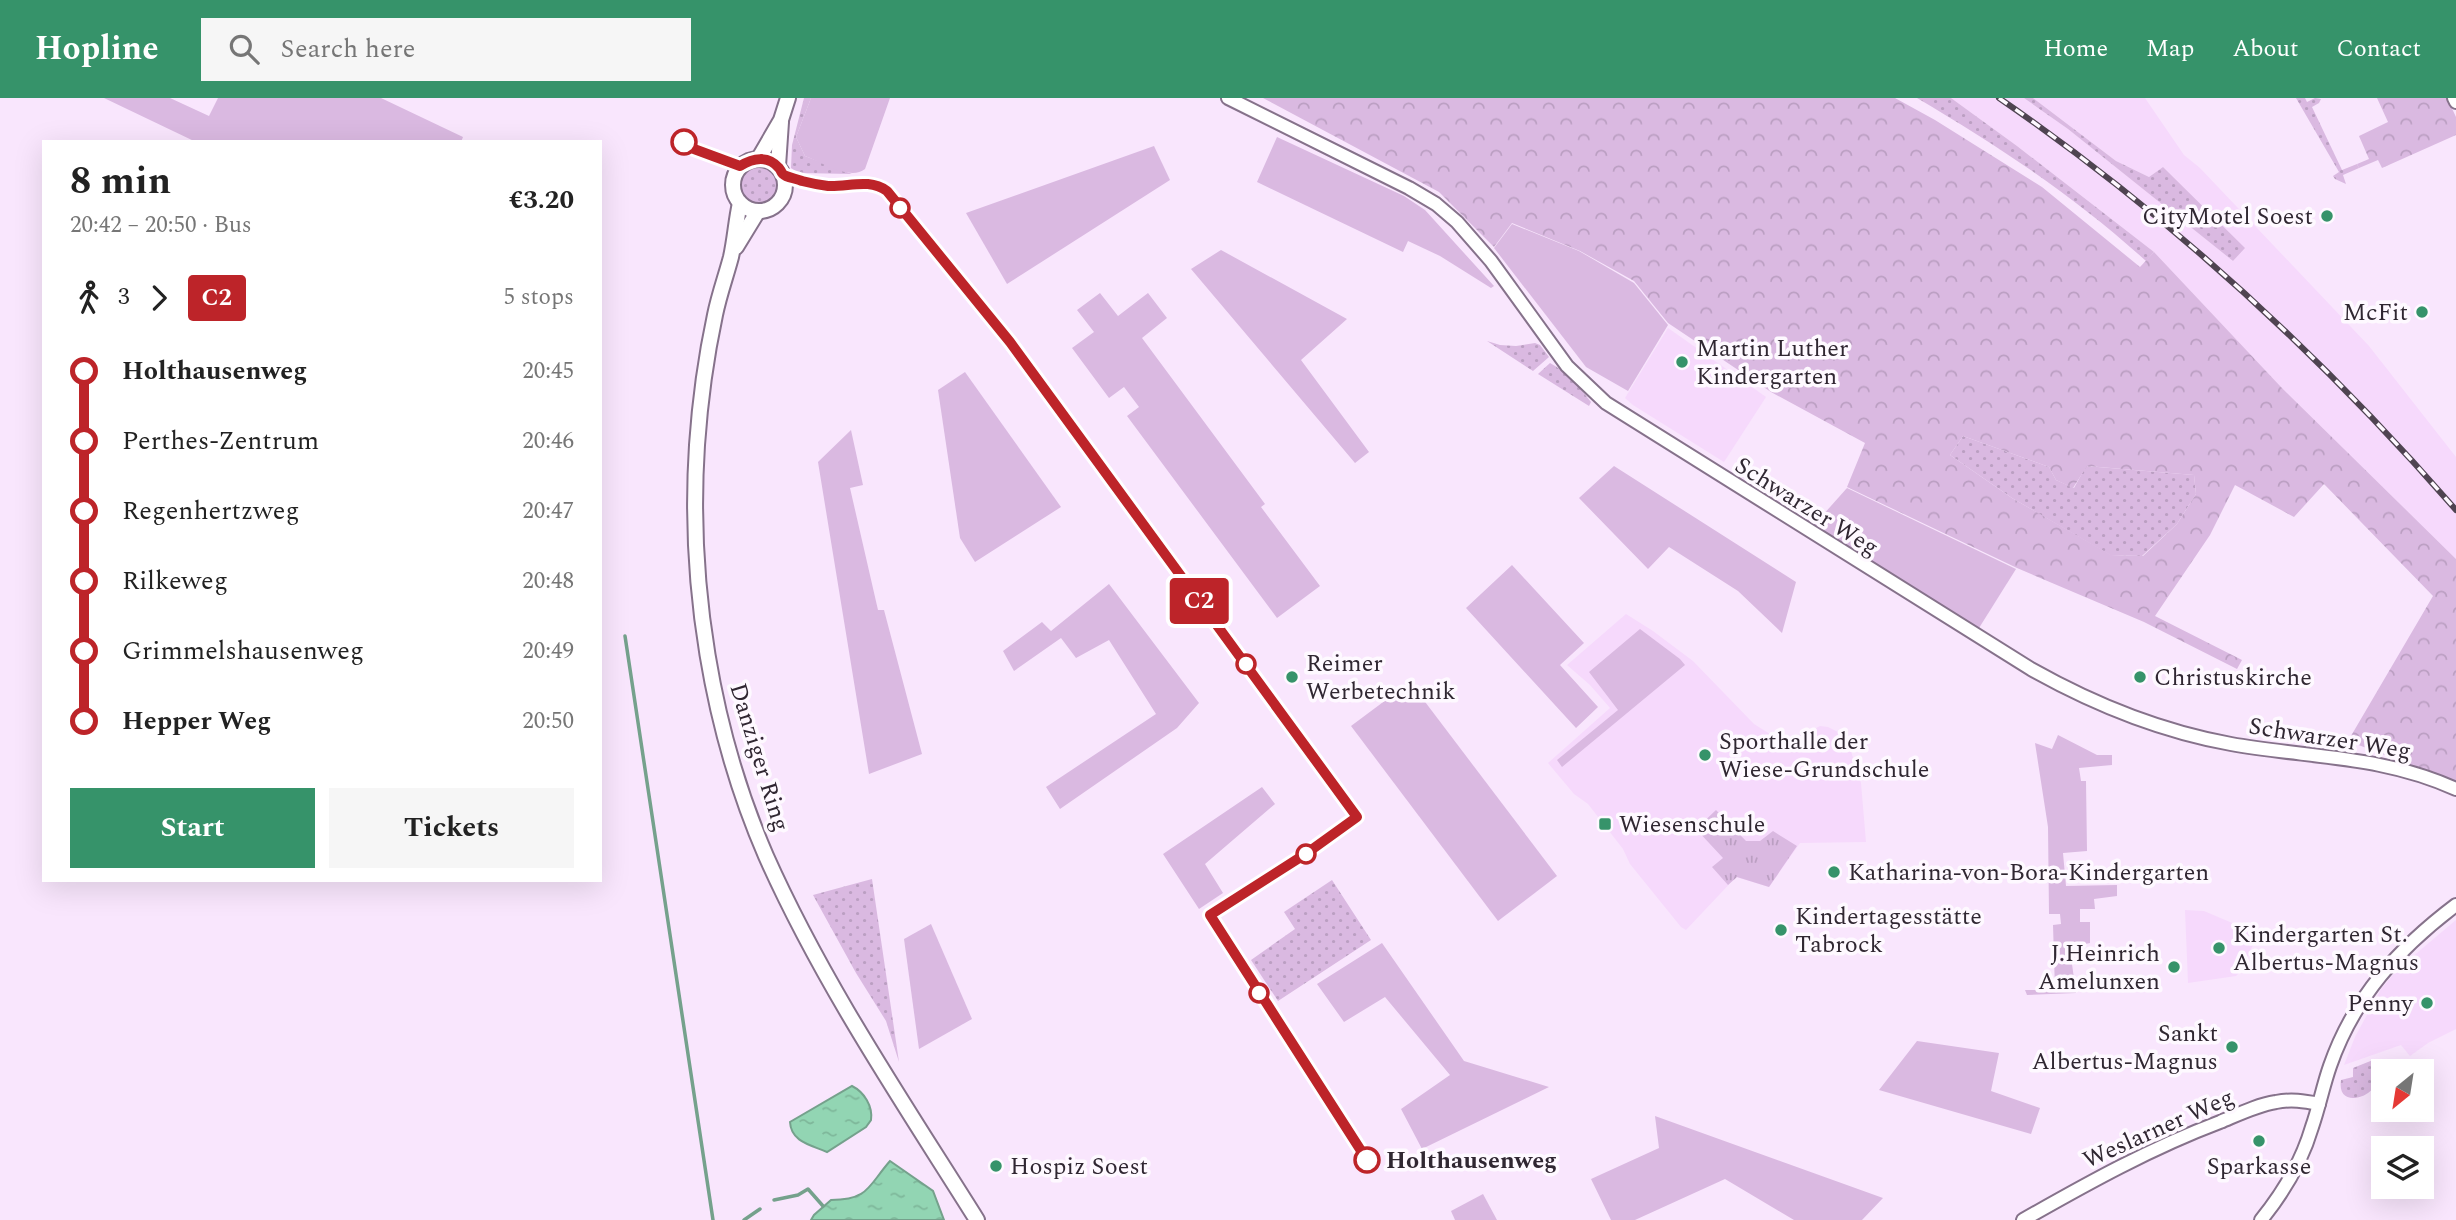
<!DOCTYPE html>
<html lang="en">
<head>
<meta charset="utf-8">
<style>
	body { margin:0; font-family:Spectral,serif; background:#f6f6f6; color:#222; height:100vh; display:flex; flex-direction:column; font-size:26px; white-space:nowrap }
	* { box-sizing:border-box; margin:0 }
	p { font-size:23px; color:#767676 }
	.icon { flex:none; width:38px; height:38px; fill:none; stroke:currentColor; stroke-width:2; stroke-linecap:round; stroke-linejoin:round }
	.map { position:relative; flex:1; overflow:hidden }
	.drawer { position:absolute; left:42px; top:42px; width:560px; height:742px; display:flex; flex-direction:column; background:#fff; border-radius:0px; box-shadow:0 7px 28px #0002 }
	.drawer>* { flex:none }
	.badge { padding:0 14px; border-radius:5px; font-size:24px; line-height:46px }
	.needle { width:46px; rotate:210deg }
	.tools { position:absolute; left:2371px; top:961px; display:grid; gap:14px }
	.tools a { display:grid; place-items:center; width:63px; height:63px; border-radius:0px; background:#fff; box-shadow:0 7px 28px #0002; font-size:35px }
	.map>.badge { position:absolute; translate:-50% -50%; box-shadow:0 0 0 4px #fff }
	.legs { display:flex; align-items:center; gap:10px; height:77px; padding:0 28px; font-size:23px }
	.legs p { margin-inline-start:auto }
	.summary { display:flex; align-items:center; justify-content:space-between; height:119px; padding:0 28px }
	h1 { font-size:38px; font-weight:700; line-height:52px }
	.cta { display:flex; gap:14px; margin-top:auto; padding:14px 28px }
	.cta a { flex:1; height:80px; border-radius:0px; background:#36936a; color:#fff; font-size:28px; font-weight:700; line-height:80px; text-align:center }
	.cta a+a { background:#f6f6f6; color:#222 }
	ul { padding:0 28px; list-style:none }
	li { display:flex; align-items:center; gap:24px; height:70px; font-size:26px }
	li i { display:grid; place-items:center; width:10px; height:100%; margin:0 9px; background:currentColor }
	li i::after { content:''; width:18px; height:18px; margin:-9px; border:5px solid; border-radius:50%; background:#fff }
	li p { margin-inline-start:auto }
	li:first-child i { background:linear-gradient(#0000 50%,currentColor 0) }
	li:last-child i { background:linear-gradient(currentColor 50%,#0000 0) }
	header { display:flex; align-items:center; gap:42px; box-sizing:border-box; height:98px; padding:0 35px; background:#36936a; color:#fff }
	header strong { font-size:33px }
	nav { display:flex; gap:38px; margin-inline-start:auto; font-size:24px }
	.search { width:490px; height:63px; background:#f6f6f6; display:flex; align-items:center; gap:18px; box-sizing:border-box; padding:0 24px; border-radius:0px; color:#767676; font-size:26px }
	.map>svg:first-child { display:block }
	.built { fill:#f6d9fc }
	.grass { fill:url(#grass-dots) }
	.forest { fill:url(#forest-crowns); fill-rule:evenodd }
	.park { fill:url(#park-tufts) }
	.garden { fill:#dab9e1 }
	.water { fill:url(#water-ripples); stroke:#75a18c; stroke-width:2 }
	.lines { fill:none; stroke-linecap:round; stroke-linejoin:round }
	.stream { stroke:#75a18c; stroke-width:3.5 }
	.tertiary-casing { stroke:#86728b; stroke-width:16 }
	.secondary-casing { stroke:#86728b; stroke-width:18 }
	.tertiary { stroke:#fff; stroke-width:12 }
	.secondary { stroke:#fff; stroke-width:14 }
	.rail-casing { stroke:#4f4451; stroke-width:6 }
	.rail { stroke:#fef9ff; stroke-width:3.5; stroke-dasharray:10; stroke-linecap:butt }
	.line-1-casing { stroke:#fff; stroke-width:16 }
	.line-1 { stroke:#bd2429; stroke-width:10 }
	.stop-1-dot { fill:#fff; stroke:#bd2429; stroke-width:3.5 }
	.poi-dot { fill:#36936a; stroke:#fef9ff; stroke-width:2.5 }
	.labels { text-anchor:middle; stroke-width:7; stroke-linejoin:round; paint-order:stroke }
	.poi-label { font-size:24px; fill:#302732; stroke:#fef9ff; text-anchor:start }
	.street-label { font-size:24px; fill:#302732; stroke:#fef9ff }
	.stop-label { font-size:24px; font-weight:bold; fill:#302732; stroke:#fef9ff; text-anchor:start }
</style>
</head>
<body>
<header>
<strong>Hopline</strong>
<div class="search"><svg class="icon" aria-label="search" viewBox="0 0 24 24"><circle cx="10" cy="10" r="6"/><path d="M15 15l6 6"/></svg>Search here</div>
<nav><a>Home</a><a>Map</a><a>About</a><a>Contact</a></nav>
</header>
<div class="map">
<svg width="2456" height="1122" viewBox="0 0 2456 1122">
	<defs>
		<pattern id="grass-dots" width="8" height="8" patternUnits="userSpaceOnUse" patternTransform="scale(1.75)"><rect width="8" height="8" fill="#dab9e1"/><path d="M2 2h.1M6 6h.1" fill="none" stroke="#bb9fc2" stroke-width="1.8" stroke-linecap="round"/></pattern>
		<pattern id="forest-crowns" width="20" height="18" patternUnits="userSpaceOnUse" patternTransform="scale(1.75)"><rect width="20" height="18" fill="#dab9e1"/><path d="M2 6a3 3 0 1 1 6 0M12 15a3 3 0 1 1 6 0" fill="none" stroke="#bb9fc2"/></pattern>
		<pattern id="park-tufts" width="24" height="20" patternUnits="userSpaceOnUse" patternTransform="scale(1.75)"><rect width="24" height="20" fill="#dab9e1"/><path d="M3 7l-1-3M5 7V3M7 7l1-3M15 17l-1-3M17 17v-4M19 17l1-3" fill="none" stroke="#bb9fc2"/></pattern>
		<pattern id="water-ripples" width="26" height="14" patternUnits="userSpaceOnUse" patternTransform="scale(1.75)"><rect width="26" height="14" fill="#92d5b3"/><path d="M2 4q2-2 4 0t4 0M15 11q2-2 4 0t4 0" fill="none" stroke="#7eb79a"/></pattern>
	</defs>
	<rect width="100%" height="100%" fill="#f9e6fd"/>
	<g class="built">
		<polygon points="1951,0 2024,0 2068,31 2233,163 2244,150 2163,69 2149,79 2116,63 2033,0 2145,0 2184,57 2200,70 2369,248 2456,359 2456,461 2281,289 2154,154 2017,48"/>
		<polygon points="1668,230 1766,299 1724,364 1633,307 1625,300"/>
		<polygon points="1626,516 1653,533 1693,563 1754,626 1770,636 1788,640 1805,636 1820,628 1828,629 1842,636 1850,650 1861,685 1866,744 1800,745 1769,789 1736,779 1686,832 1681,829 1630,766 1623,751 1588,706 1574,696 1548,665 1610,610 1590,587 1567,567"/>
		<polygon points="2185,812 2204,813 2258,836 2241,873 2236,878 2188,885"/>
		<polygon points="2456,822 2456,931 2428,945 2410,958 2401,947 2344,967 2355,939 2381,891 2398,871"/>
	</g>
	<g class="grass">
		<polygon points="804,0 811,0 796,39 805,58 852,76 799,75 791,70 792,47"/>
		<path d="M 1917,0 L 1951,0 L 2017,48 L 2154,154 L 2146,163 C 2074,98 2000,49 1917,0 Z"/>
		<polygon points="2024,0 2033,0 2116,63 2149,79 2163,69 2245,150 2233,163 2068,31"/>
		<polygon points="2296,0 2305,0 2307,4 2315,0 2321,1 2319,5 2312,9 2342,72 2357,66 2359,70 2343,77 2346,86 2335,81 2333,78 2339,74"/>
		<circle cx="759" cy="87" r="19"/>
		<polygon points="1487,243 1500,247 1516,248 1535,245 1540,247 1549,259 1533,273"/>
		<path d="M 1550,265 C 1566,273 1581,291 1591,304 L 1589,308 L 1538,276 Z"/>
		<polygon points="1963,338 2049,369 2056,382 2074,390 2086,368 2194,377 2196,396 2177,426 2142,458 2110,457 2012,400 1950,357"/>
		<polygon points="872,781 899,964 886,923 856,875 813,797"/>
		<polygon points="1332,782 1371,842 1278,903 1251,862 1295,831 1284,814"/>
		<path d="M 2373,962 C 2375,967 2378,973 2378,978 C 2379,999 2336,1013 2341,982 L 2353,979 L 2353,970 Z"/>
	</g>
	<g class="forest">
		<path d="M 1263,0 L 1895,0 L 1935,22 L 2042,89 L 2140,169 L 2154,154 L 2281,289 L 2456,461 L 2456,684 L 2348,643 L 2433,498 L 2324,386 L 2294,419 L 2235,387 L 2210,437 L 2155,518 L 2242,562 L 2237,571 L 2144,524 L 2017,470 L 1847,389 L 1865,345 L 1771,294 L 1668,225 L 1634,183 L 1580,153 L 1512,125 L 1494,149 L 1439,94 ZM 1963,338 L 2049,369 L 2056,382 L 2073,390 L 2087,368 L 2194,377 L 2196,396 L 2177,426 L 2143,458 L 2111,457 L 2012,400 L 1950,357 Z"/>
		<polygon points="2377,0 2447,0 2456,19 2456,37 2382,70 2378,62 2359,70 2357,66 2369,61 2359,38 2388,24"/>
	</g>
	<polygon class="park" points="1716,712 1746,743 1760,743 1773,733 1797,748 1769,789 1737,779 1728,787 1712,769 1723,760 1696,731"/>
	<g class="garden">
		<polygon points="104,0 170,0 209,18 218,0 381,0 463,39 461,44 196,44"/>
		<path d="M 811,0 L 890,0 L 865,71 C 850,83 821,64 805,58 L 796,39 Z"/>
		<polygon points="1277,39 1404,98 1425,112 1494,188 1491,190 1440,158 1408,143 1403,154 1257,84"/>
		<polygon points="1154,48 1170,82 1007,186 966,115"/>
		<polygon points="1512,126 1579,153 1634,185 1668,227 1628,293 1586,269 1494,150"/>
		<polygon points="1221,152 1347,221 1301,262 1369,354 1355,365 1191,171"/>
		<polygon points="1100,195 1118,218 1148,195 1167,220 1142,240 1265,406 1261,409 1320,488 1277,520 1127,318 1139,309 1124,289 1109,300 1072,250 1094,234 1077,212"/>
		<polygon points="965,274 1061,409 975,464 960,440 938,292"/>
		<polygon points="851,332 863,387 850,390 878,512 884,512 922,656 869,676 818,364"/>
		<polygon points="1614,368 1796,484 1782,535 1738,493 1669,449 1648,471 1579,400"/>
		<polygon points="1847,390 2016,471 1979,530 1814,427"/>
		<polygon points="1512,467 1584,545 1560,567 1598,609 1576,630 1466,510"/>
		<polygon points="1109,486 1199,605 1177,630 1060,711 1046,689 1156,616 1109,542 1076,560 1061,540 1014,573 1003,553 1042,524 1051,533"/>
		<polygon points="1640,531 1680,561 1685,567 1562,669 1557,662 1618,612 1589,574"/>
		<polygon points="1410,584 1557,778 1498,823 1351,628"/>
		<polygon points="2058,637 2097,657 2112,657 2112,667 2079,670 2081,683 2086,683 2087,753 2063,755 2066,788 2117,787 2117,798 2094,801 2095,811 2080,811 2080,824 2090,824 2090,845 2067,850 2067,865 2072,866 2076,895 2027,897 2025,892 2055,892 2053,827 2061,826 2060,816 2049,816 2048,729 2035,645 2052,651"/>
		<polygon points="1262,689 1275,706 1205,766 1223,795 1199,811 1163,756"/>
		<polygon points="931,826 972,921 919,951 904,841"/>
		<polygon points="1382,845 1464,963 1549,989 1422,1051 1401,1011 1450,977 1385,899 1344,924 1317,886"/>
		<polygon points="1917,943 1999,955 1991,993 2040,1010 2031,1036 1879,992"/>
		<polygon points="1655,1018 1883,1100 1862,1122 1794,1122 1725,1081 1635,1122 1611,1122 1591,1081 1659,1050"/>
		<polygon points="1483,1096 1497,1122 1455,1122 1451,1113"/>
	</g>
	<g class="water">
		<path d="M 852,988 C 864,994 873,1008 871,1022 L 866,1029 L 827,1054 C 811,1047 791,1044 790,1024 Z"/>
		<path d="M 890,1063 L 933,1093 L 944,1122 L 811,1122 L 814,1117 L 831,1102 C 869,1102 868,1088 890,1063 Z"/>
	</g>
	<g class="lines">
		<g class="stream">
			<polyline points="625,538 713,1122"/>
			<polyline points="774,1102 798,1097 808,1091 823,1108"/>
			<polyline points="744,1122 760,1111"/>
		</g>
		<g class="tertiary-casing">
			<g id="tertiary">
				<path d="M 1228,0 L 1409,90 L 1436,106 L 1457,124 L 1491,163 L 1567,268 L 1606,305 L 2031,571 C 2095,607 2159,633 2231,646 C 2309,660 2381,657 2456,691"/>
				<polyline points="2454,0 2456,4"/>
				<path d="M 2023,1122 C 2088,1085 2151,1050 2220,1024 C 2239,1016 2257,1007 2276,1004 C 2291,1001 2304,1003 2319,1006"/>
				<path d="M 2261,1122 C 2283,1095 2302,1063 2312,1029 C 2319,1009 2323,988 2330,968 C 2354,899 2399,850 2456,807"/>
			</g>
		</g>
		<g class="secondary-casing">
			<g id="secondary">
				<polyline points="759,60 781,22 788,0"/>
				<circle cx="759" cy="87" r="26"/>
				<polyline points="778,68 781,24"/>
				<path d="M 740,105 C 736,123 735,141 731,159 C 726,178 719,197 715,217 C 706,259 700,303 697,347 C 688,485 711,631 766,758 C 823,886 903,1004 977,1122"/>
				<polyline points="736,149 758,113"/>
			</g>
		</g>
		<use href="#tertiary" class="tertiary"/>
		<use href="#secondary" class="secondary"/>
		<g class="rail-casing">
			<path id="rail" d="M 1999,0 C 2169,117 2321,257 2456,412"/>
		</g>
		<use href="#rail" class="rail"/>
	</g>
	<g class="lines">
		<g class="line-1-casing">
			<path id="line-1" d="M 684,44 L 694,51 L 740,68 C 753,60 768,57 779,70 C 783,75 780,75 786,78 C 791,80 797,81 802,83 C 810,85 820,87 828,88 C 849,89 869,80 887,93 L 1010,244 L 1357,719 L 1307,755 L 1210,817 L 1367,1062"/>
		</g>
		<use href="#line-1" class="line-1"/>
	</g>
	<g class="stop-1-dot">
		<circle cx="684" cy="44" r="12"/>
		<circle cx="900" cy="110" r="9"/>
		<circle cx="1246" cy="566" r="9"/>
		<circle cx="1306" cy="756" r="9"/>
		<circle cx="1259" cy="895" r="9"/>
		<circle cx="1367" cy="1062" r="12"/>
	</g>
	<g class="poi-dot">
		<circle cx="2327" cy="118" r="7"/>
		<circle cx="2422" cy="214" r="7"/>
		<circle cx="1682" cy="264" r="7"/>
		<circle cx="1292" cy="579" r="7"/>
		<circle cx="2140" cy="579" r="7"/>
		<circle cx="1705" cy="657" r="7"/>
		<rect x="1598" y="719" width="14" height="14" rx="3.5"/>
		<circle cx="1834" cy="774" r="7"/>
		<circle cx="1781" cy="832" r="7"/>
		<circle cx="2219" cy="850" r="7"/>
		<circle cx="2174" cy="869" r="7"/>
		<circle cx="2427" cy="905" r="7"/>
		<circle cx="2232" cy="949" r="7"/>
		<circle cx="2259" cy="1043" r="7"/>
		<circle cx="996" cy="1068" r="7"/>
	</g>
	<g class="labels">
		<g class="poi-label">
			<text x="2313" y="126" text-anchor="end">CityMotel Soest</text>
			<text x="2408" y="222" text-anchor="end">McFit</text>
			<text x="1696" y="258">Martin Luther<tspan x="1696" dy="28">Kindergarten</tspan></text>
			<text x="1306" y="573">Reimer<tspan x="1306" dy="28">Werbetechnik</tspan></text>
			<text x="2154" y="587">Christuskirche</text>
			<text x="1719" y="651">Sporthalle der<tspan x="1719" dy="28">Wiese-Grundschule</tspan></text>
			<text x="1619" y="734">Wiesenschule</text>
			<text x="1848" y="782">Katharina-von-Bora-Kindergarten</text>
			<text x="1795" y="826">Kindertagesstätte<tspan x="1795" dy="28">Tabrock</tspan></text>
			<text x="2233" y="844">Kindergarten St.<tspan x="2233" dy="28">Albertus-Magnus</tspan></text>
			<text x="2160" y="863" text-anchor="end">J.Heinrich<tspan x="2160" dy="28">Amelunxen</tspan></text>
			<text x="2413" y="913" text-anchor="end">Penny</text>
			<text x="2218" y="943" text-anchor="end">Sankt<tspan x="2218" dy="28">Albertus-Magnus</tspan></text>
			<text x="1010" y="1076">Hospiz Soest</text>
			<text x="2259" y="1076" text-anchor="middle">Sparkasse</text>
		</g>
		<g class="street-label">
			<text transform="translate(1807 408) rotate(32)" y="8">Schwarzer Weg</text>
			<text transform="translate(2330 640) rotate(9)" y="8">Schwarzer Weg</text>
			<text transform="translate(760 659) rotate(73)" y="8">Danziger Ring</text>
			<text transform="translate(2158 1030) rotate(-24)" y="8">Weslarner Weg</text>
		</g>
		<g class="stop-label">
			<text x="1386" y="1070">Holthausenweg</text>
		</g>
	</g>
</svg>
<div class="tools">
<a><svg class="needle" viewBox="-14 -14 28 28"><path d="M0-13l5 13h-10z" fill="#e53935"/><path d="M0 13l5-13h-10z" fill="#767676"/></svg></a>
<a><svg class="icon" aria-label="layers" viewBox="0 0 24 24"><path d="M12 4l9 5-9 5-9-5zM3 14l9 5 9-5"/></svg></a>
</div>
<b class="badge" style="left:1199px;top:503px;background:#bd2429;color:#fff">C2</b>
<section class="drawer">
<div class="summary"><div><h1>8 min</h1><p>20:42 – 20:50 · Bus</p></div><b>€3.20</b></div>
<div class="legs"><svg class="icon" aria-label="walk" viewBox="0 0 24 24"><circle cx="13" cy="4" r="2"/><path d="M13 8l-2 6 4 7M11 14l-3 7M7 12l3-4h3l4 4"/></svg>3<svg class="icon" aria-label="forward" viewBox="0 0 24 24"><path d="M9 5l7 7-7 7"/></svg><b class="badge" style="background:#bd2429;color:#fff">C2</b><p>5 stops</p></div>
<ul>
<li><i style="color:#bd2429"></i><b>Holthausenweg</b><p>20:45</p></li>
<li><i style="color:#bd2429"></i><span>Perthes-Zentrum</span><p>20:46</p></li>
<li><i style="color:#bd2429"></i><span>Regenhertzweg</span><p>20:47</p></li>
<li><i style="color:#bd2429"></i><span>Rilkeweg</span><p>20:48</p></li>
<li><i style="color:#bd2429"></i><span>Grimmelshausenweg</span><p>20:49</p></li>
<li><i style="color:#bd2429"></i><b>Hepper Weg</b><p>20:50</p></li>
</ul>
<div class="cta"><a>Start</a><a>Tickets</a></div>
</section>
</div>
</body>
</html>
